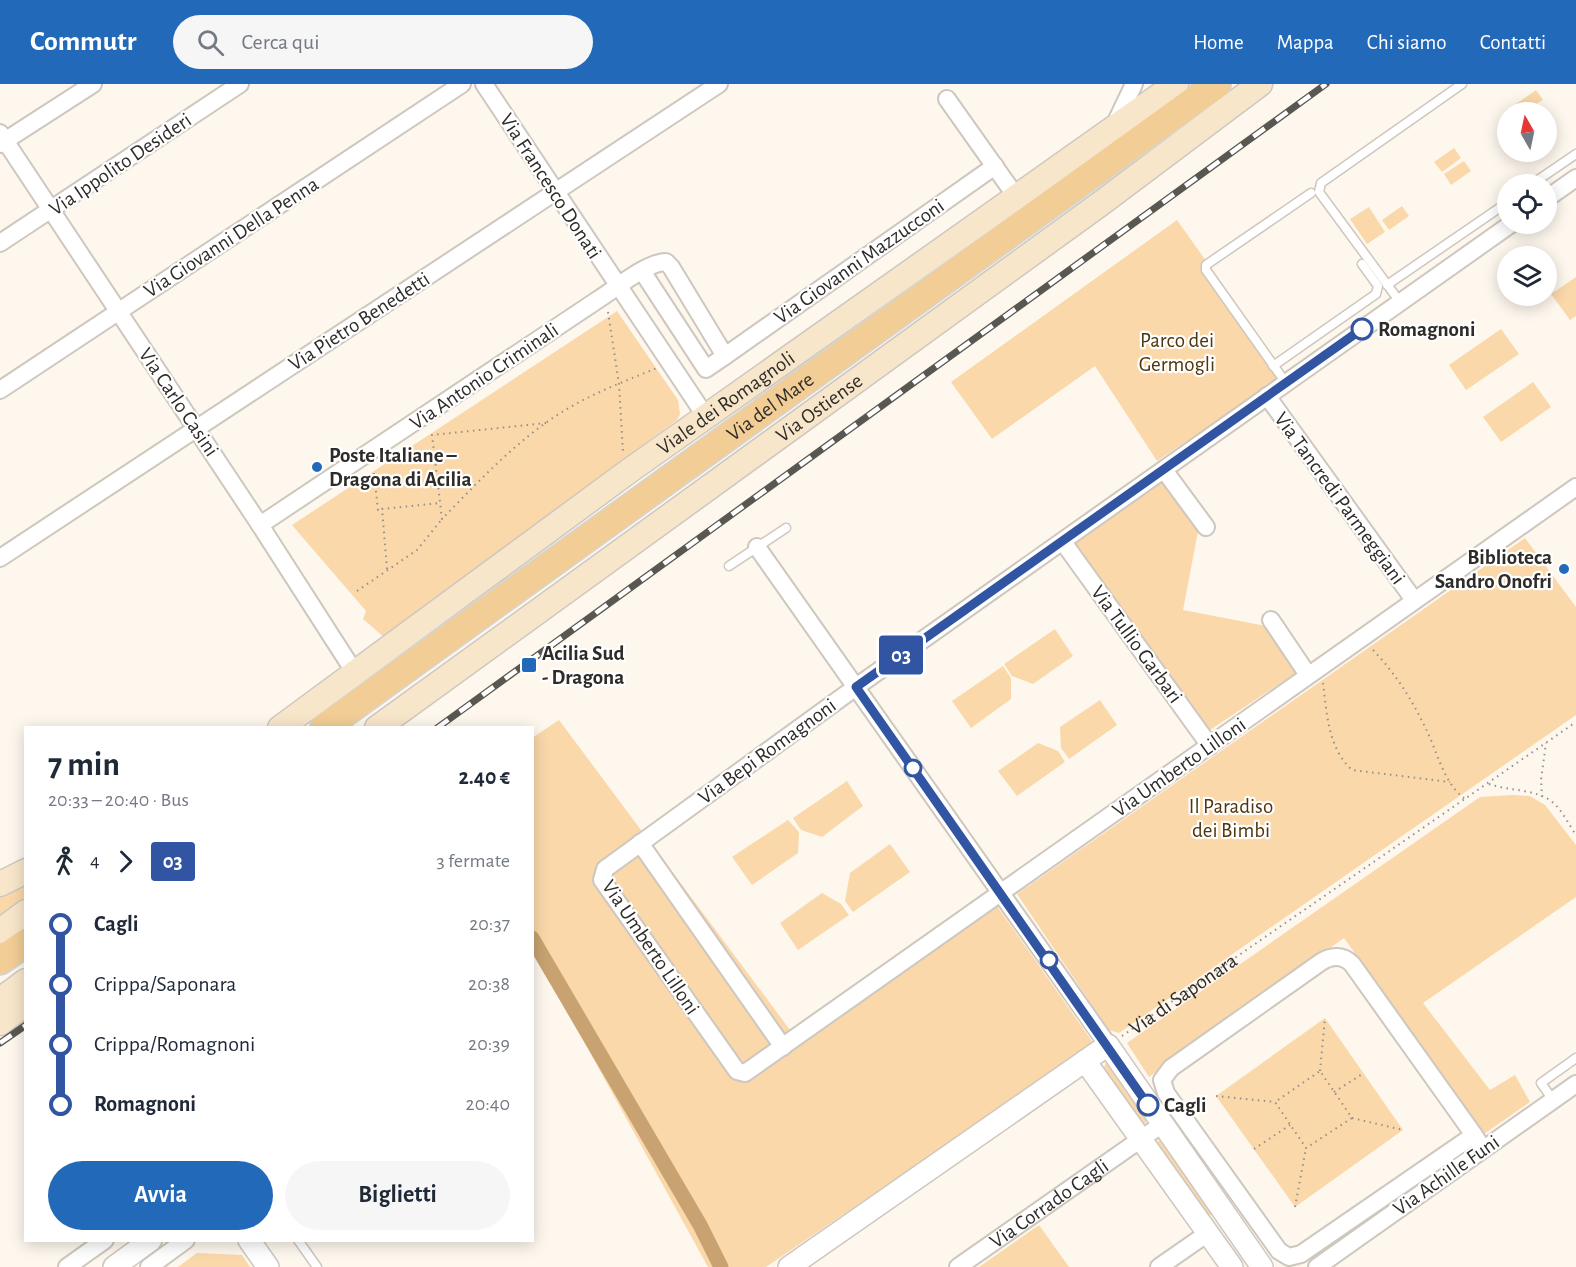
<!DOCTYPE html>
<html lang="it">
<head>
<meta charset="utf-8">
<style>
	body { margin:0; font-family:"Alegreya Sans",sans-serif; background:#f6f6f7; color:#1f2937; height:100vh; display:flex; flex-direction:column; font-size:22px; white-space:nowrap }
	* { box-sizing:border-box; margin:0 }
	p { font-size:20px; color:#747a83 }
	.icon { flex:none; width:33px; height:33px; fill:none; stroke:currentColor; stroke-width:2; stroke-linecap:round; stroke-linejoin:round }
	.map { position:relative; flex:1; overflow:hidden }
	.drawer { position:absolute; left:24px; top:642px; width:510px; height:516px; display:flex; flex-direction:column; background:#fff; border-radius:0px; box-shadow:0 3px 15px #0003 }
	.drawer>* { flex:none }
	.badge { padding:0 12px; border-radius:4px; font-size:21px; line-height:39px }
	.needle { width:39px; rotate:351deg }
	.tools { position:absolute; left:1497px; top:18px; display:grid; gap:12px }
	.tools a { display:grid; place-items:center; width:60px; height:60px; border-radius:50%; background:#fff; box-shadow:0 3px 15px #0003; font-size:30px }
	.map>.badge { position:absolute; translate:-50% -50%; box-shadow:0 0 0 3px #fff }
	.legs { display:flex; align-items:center; gap:9px; height:66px; padding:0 24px; font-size:20px }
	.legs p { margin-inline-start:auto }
	.headline { display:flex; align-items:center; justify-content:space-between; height:102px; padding:0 24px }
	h1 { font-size:33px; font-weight:700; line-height:45px }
	.cta { display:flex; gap:12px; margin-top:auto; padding:12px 24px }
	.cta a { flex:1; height:69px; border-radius:36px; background:#2369ba; color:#fff; font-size:24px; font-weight:700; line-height:69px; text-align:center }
	.cta a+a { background:#f6f6f7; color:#1f2937 }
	ul { padding:0 24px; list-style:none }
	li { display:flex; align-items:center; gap:21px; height:60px; font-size:22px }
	li i { display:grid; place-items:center; width:9px; height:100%; margin:0 8px; background:currentColor }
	li i::after { content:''; width:15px; height:15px; margin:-8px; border:4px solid; border-radius:50%; background:#fff }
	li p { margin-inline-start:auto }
	li:first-child i { background:linear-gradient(#0000 50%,currentColor 0) }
	li:last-child i { background:linear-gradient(currentColor 50%,#0000 0) }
	header { display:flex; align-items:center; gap:36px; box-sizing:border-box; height:84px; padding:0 30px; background:#2369ba; color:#fff }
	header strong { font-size:28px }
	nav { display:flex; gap:33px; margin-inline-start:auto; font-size:21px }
	.search { width:420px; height:54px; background:#f6f6f7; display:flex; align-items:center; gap:15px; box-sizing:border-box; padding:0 21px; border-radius:33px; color:#747a83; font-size:22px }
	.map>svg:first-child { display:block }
	.green { fill:#fad8aa }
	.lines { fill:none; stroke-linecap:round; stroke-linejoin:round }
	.canal { stroke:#c8a371; stroke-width:15 }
	.service-casing { stroke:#cec7bf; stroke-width:11 }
	.minor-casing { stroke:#cec7bf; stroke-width:20 }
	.tertiary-casing { stroke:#cec7bf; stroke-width:24 }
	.secondary-casing { stroke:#cec7bf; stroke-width:27 }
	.primary-casing { stroke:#d5d5d4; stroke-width:30 }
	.path { stroke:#94908b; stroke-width:2; stroke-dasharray:1.5 4.5; stroke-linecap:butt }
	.service { stroke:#fff; stroke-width:8 }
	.minor { stroke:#fff; stroke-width:16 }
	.tertiary { stroke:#fff; stroke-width:21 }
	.secondary { stroke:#f8e6ca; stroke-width:24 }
	.primary { stroke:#f2cd95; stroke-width:27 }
	.rail-casing { stroke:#595752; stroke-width:7 }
	.rail { stroke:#fff; stroke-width:4.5; stroke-dasharray:14; stroke-linecap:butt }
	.line-1-casing { stroke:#fff; stroke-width:14 }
	.line-1 { stroke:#3155a3; stroke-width:9 }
	.stop-1-dot { fill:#fff; stroke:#3155a3; stroke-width:3 }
	.poi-dot { fill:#2369ba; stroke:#fff; stroke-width:2 }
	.labels { text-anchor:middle; stroke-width:4.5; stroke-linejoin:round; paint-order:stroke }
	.street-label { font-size:21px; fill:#2e2c29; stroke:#fff }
	.stop-label { font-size:21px; font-weight:bold; fill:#2e2c29; stroke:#fff; text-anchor:start }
	.park-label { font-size:21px; fill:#50360d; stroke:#fff }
	.poi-label { font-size:21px; font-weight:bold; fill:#2e2c29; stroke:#fff; text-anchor:start }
</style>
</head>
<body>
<header>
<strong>Commutr</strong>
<div class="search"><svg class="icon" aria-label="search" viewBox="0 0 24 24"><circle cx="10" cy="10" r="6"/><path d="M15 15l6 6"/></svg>Cerca qui</div>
<nav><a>Home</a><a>Mappa</a><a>Chi siamo</a><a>Contatti</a></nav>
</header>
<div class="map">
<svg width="1576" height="1183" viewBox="0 0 1576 1183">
	<rect width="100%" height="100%" fill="#fdf7ee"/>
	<g class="green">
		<polygon points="1536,6 1543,16 1522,28 1516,20"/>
		<polygon points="1454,64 1461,74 1442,88 1434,78"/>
		<polygon points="1464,77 1471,87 1451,101 1444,90"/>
		<polygon points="1402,122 1409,132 1389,146 1382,136"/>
		<polygon points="1369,123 1385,148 1367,160 1350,135"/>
		<polygon points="1177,136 1286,290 1157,377 1095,282 992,355 951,298"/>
		<polygon points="1576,193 1576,232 1570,236 1551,210"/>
		<polygon points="617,227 678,316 680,330 677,336 512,457 385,554 363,535 366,527 292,441"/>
		<polygon points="1501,245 1519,270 1466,306 1449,281"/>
		<polygon points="1533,298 1551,323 1501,358 1483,333"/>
		<polygon points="1162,398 1199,442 1183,526 1266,542 1297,588 1207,648 1071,460"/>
		<polygon points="1525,454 1576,523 1576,631 1119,949 1109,946 1017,810"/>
		<polygon points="1055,545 1073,572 1033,600 1012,592 1004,580"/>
		<polygon points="1003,582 1011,594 1011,615 971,644 952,617"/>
		<polygon points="1100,616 1117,641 1069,675 1061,664 1060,643"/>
		<polygon points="559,636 799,958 997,822 1094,960 766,1183 708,1183 533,865 532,654"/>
		<polygon points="1038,659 1058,667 1065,678 1017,712 998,687"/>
		<polygon points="847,697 863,722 822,753 801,746 793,734"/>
		<polygon points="1513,711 1530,712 1545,721 1576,761 1576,813 1423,919 1490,1006 1515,991 1530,1018 1484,1050 1344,854 1149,993 1127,959 1480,713"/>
		<polygon points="788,736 799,748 798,769 752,801 732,773"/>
		<polygon points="890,760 910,788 853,828 845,817 850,789"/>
		<polygon points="25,792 25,814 0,832 0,806"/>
		<polygon points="822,809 841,820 849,831 798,866 780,839"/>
		<polygon points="1325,934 1403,1046 1295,1123 1216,1012"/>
		<polygon points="1106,979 1110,979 1148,1036 1144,1040 1140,1039 1103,985"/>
		<polygon points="1159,1055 1162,1055 1213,1129 1209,1132 1206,1131 1156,1061"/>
		<polygon points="1039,1141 1069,1183 979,1183"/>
		<polygon points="197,1169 242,1171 250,1183 178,1183"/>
	</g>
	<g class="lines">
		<polyline class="canal" points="532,854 700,1141 721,1183"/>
		<g class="service-casing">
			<g id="service">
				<polyline points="1532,100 1576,70"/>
				<polyline points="1387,201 1508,118"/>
				<polyline points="1400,218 1319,108 1321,99 1462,0"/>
				<polyline points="1273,282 1376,210 1378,202 1362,180"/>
				<polyline points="1286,299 1206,186 1206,181 1311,109"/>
				<polyline points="729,482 786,444"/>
				<polyline points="1553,1016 1541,999 1576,974"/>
				<polyline points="298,1156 317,1183"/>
			</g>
		</g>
		<g class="minor-casing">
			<g id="minor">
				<polyline points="484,0 706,333"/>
				<polyline points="947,15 1017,114"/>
				<polyline points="1115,40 1134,0"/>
				<polyline points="0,49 260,441 355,589"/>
				<polyline points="0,60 93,0"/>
				<polyline points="1546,115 1576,94"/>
				<polyline points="1511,140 856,603 605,785 602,796 737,987 745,989 1576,403"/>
				<polyline points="0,159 240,0"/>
				<polyline points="725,272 995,82"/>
				<polyline points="0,306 462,0"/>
				<polyline points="1267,312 1414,516"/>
				<polyline points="1164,386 1206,443"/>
				<path d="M 260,441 L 599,215 C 615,205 647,178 666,178 L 671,183 L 725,272 L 706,285 L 642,187"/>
				<polyline points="1063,458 1210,662"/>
				<polyline points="757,463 1108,961"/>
				<polyline points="0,474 719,0"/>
				<polyline points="1271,536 1308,591"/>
				<polyline points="640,759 783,963"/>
				<path d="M 1474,1051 L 1301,1170 L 1289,1173 L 1279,1167 L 1166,1009 L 1162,996 L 1171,984 L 1321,878 C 1332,871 1343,871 1352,880 L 1474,1051 L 1483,1065"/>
				<polyline points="67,1183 105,1156"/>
				<polyline points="149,1183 186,1156"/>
				<path id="s2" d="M 958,1183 L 1161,1041"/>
				<polyline points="1159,1183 1208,1149"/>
				<polyline points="1317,1183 1576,1000"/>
			</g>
		</g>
		<g class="tertiary-casing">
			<g id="tertiary">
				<polyline points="1085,977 1232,1183"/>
				<polyline points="249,1156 268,1183"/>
				<polyline points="114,1183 151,1156"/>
				<polyline points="789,1183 1108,961 1262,1183"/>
			</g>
		</g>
		<g class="secondary-casing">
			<g id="secondary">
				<path id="s3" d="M 280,644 L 629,387 L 1176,0"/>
				<path id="s4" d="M 377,644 L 1100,120 L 1260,0"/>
				<polyline points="0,800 26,787"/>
				<polyline points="0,847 26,828"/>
				<polyline points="0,916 26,897"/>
				<polyline points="0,939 26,919"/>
			</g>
		</g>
		<g class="primary-casing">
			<g id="primary">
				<path id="s5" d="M 324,644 L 1217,0"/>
				<polyline points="0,877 26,859"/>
			</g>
		</g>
		<g class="path">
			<polyline points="608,228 619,300 623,368"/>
			<path d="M 546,339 L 432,351 L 442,435 C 479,397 517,356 562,328 C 591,310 625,297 657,284"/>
			<polyline points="374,389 378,426 382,425"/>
			<polyline points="387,485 382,425 440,419"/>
			<polyline points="357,507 417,466 442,435"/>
			<path d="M 1373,566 C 1395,589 1411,614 1425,643 C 1437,666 1443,699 1465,715"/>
			<path d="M 1323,599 C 1327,630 1328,664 1352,686 L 1450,698"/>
			<path d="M 1489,700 C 1509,707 1535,705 1551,717 C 1561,724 1569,741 1576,751"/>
			<polyline points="1542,713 1541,696 1546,659"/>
			<path id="s1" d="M 1122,952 L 1576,638"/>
			<polyline points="1320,987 1325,934"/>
			<polyline points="1334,1008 1364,989"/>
			<polyline points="1216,1012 1275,1018 1306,1064 1352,1034 1320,987 1275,1018"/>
			<polyline points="1352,1034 1403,1046"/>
			<polyline points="1254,1065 1290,1041"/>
			<polyline points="1295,1123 1306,1064"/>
		</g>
		<use href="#service" class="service"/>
		<use href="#minor" class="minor"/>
		<use href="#tertiary" class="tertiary"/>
		<use href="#secondary" class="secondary"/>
		<use href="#primary" class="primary"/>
		<g class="rail-casing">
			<g id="rail">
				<polyline points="437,644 1326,0"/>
				<polyline points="0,959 26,941"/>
			</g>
		</g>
		<use href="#rail" class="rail"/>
	</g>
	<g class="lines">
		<g class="line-1-casing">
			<polyline id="line-1" points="1148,1021 856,603 1362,245"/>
		</g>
		<use href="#line-1" class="line-1"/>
	</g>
	<g class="stop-1-dot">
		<circle cx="1362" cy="245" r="10"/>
		<circle cx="913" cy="684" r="8"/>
		<circle cx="1049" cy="876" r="8"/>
		<circle cx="1148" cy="1021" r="10"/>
	</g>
	<g class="poi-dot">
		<circle cx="317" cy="383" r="6"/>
		<circle cx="1564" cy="485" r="6"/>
		<rect x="521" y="573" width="16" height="16" rx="3"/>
	</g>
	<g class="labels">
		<g class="street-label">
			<text transform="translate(120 80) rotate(-34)" y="7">Via Ippolito Desideri</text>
			<text transform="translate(551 102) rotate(57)" y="7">Via Francesco Donati</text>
			<text transform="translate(231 153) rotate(-33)" y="7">Via Giovanni Della Penna</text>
			<text transform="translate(859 177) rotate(-35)" y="7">Via Giovanni Mazzucconi</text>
			<text transform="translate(359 237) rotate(-33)" y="7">Via Pietro Benedetti</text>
			<text transform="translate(484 292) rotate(-34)" y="7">Via Antonio Criminali</text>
			<text transform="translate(179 318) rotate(56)" y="7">Via Carlo Casini</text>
			<text dy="7" stroke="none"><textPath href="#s3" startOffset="552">Viale dei Romagnoli</textPath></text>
			<text dy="7" stroke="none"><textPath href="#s5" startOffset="550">Via del Mare</textPath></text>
			<text dy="7" stroke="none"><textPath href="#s4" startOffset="546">Via Ostiense</textPath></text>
			<text transform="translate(1340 414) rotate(54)" y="7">Via Tancredi Parmeggiani</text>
			<text transform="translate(1137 560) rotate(54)" y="7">Via Tullio Garbari</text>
			<text transform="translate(767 667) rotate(-36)" y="7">Via Bepi Romagnoni</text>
			<text transform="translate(1179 683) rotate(-35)" y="7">Via Umberto Lilloni</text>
			<text transform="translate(651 863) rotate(56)" y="7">Via Umberto Lilloni</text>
			<text dy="7" stroke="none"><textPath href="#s1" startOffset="74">Via di Saponara</textPath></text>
			<text transform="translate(1446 1091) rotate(-35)" y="7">Via Achille Funi</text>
			<text dy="7" stroke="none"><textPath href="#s2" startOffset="111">Via Corrado Cagli</textPath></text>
		</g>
		<g class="stop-label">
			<text x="1378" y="252">Romagnoni</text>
			<text x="1164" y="1028">Cagli</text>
		</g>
		<g class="park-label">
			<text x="1177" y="263">Parco dei<tspan x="1177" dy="24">Germogli</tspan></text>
			<text x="1231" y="729">Il Paradiso<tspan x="1231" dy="24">dei Bimbi</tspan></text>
		</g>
		<g class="poi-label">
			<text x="329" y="378">Poste Italiane –<tspan x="329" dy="24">Dragona di Acilia</tspan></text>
			<text x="1552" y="480" text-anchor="end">Biblioteca<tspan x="1552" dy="24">Sandro Onofri</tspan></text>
			<text x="542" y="576">Acilia Sud<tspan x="542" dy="24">- Dragona</tspan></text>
		</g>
	</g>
</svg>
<div class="tools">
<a><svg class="needle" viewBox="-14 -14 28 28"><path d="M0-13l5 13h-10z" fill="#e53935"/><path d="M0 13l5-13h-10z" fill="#747a83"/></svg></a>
<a><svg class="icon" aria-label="locate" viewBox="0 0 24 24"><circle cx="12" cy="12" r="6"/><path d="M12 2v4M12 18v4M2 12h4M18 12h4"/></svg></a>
<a><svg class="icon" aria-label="layers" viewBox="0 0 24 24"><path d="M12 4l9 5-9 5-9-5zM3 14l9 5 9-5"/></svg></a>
</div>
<b class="badge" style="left:901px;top:571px;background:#3155a3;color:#fff">03</b>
<section class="drawer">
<div class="headline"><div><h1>7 min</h1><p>20:33 – 20:40 · Bus</p></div><b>2.40 €</b></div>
<div class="legs"><svg class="icon" aria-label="walk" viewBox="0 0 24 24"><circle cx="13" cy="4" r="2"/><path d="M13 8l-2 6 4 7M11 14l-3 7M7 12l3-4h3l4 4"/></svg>4<svg class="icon" aria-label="forward" viewBox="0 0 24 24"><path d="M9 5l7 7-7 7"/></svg><b class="badge" style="background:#3155a3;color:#fff">03</b><p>3 fermate</p></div>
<ul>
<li><i style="color:#3155a3"></i><b>Cagli</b><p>20:37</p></li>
<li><i style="color:#3155a3"></i><span>Crippa/Saponara</span><p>20:38</p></li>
<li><i style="color:#3155a3"></i><span>Crippa/Romagnoni</span><p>20:39</p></li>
<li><i style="color:#3155a3"></i><b>Romagnoni</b><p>20:40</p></li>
</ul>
<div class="cta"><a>Avvia</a><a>Biglietti</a></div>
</section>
</div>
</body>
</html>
